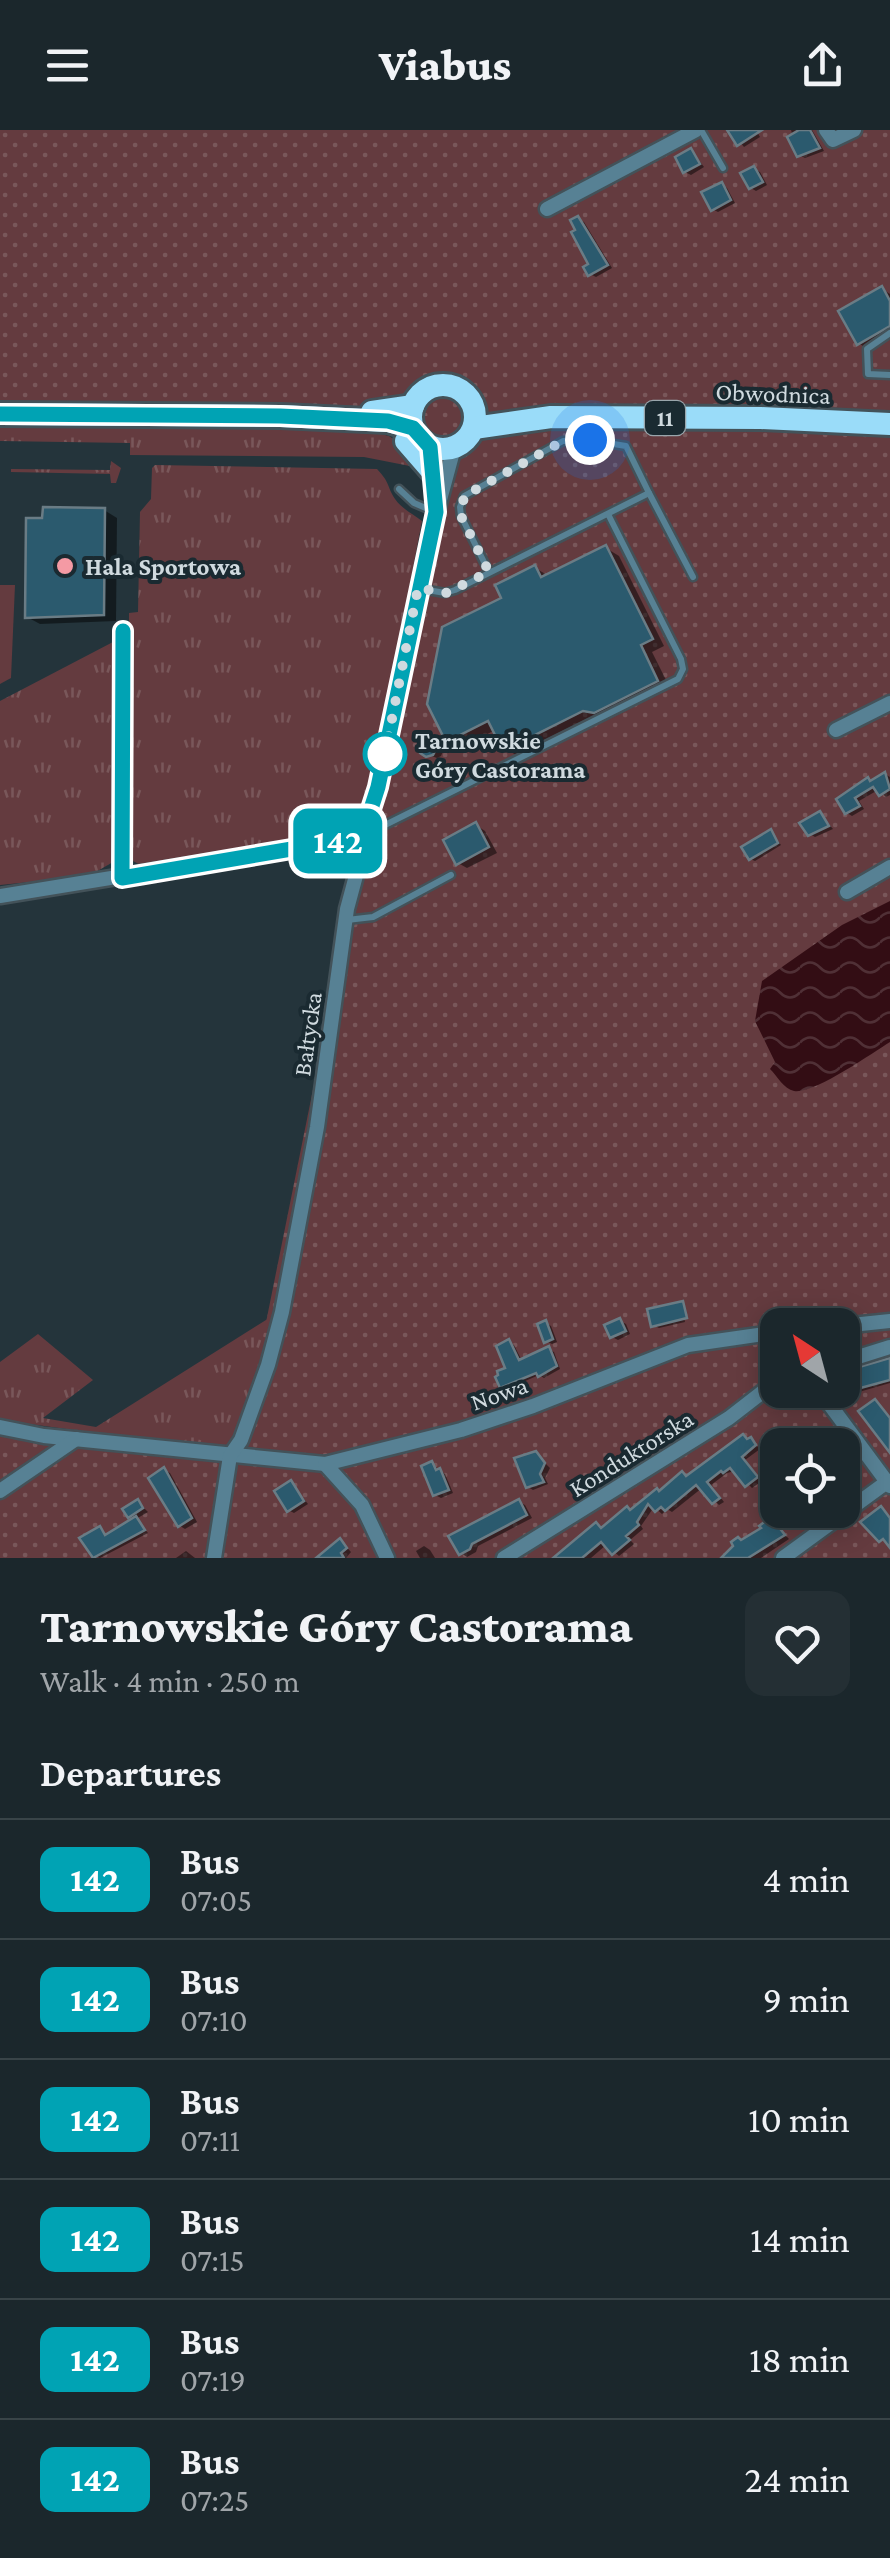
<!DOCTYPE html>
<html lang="en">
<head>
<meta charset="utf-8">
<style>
	body { margin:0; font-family:"Crimson Pro",serif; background:#242f34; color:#f1f3f6; height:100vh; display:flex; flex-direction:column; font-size:38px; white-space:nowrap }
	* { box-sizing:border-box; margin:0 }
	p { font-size:32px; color:#a0a5a9 }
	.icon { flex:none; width:55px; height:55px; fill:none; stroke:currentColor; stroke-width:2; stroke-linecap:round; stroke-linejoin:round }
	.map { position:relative; height:1428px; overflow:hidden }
	.panel { display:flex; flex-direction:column; background:#1b272c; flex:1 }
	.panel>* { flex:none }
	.badge { padding:0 20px; border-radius:15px; font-size:35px; line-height:65px }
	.needle { width:65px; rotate:324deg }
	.fabs { position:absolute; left:760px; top:1178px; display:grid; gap:20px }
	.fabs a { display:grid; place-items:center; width:100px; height:100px; border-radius:20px; background:#1b272c; box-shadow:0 5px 25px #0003,0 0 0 2px #394448; font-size:50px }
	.you { position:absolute; width:50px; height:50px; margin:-25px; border:8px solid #fff; border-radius:50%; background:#1a73e8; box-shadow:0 0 0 15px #1a73e833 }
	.map>.badge { position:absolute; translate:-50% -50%; box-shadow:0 0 0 5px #fff }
	h2 { padding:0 40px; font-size:38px; line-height:90px }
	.round { display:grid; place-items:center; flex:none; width:105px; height:105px; border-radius:20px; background:#242f34 }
	.summary { display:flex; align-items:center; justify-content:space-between; height:170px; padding:0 40px }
	h1 { font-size:48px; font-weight:800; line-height:75px }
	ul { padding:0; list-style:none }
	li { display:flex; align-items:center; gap:30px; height:120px; padding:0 40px; border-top:2px solid #394448 }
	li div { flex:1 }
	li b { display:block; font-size:38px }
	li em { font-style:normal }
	li .badge { min-width:110px; font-weight:700; text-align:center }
	header { display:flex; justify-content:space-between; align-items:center; height:130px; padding:0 40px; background:#1b272c; font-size:45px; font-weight:800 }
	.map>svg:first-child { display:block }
	.grass { fill:url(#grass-tufts) }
	.park { fill:url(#park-dots); fill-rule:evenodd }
	.pitch { fill:#643b3f }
	.water { fill:url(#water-waves) }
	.shadow { fill:#0007 }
	.building { fill:#2b5a6e; stroke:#6a7c85; stroke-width:2.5 }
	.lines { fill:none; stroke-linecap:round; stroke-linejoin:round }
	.service-casing { stroke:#435259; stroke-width:11 }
	.minor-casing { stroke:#435259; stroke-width:19 }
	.trunk-casing { stroke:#435259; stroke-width:28 }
	.service { stroke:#578194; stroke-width:6 }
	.minor { stroke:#578194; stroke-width:14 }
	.trunk { stroke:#9adcf9; stroke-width:22 }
	.line-casing { stroke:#fff; stroke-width:22 }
	.line { stroke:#00a3b4; stroke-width:15 }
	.walk { stroke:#d0dadf; stroke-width:10; stroke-dasharray:0 18 }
	.poi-dot { fill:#f49aa4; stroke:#1a2a31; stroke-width:4 }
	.stop-dot { fill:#fff; stroke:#00a3b4; stroke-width:5 }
	.labels { text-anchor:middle; stroke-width:8; stroke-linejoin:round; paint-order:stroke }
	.shield { fill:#1a2a31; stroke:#99a5ab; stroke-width:2.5 }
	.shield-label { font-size:22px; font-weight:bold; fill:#d0dadf }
	.street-label { font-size:25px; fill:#d0dadf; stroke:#1a2a31 }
	.poi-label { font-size:25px; font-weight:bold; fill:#d0dadf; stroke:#1a2a31; text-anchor:start }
	.stop-label { font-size:25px; font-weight:bold; fill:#d0dadf; stroke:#1a2a31; text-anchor:start }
</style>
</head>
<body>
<header><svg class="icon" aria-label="menu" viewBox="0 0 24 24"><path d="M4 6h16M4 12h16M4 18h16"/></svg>Viabus<svg class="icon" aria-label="share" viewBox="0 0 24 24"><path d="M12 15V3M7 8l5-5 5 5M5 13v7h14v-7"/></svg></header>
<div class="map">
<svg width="890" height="1428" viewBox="0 0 890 1428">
	<defs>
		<pattern id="grass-tufts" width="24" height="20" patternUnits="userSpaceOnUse" patternTransform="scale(2.5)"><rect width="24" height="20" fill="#643b3f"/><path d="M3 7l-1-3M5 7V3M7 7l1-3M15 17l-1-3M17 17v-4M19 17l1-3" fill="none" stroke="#79575a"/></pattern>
		<pattern id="park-dots" width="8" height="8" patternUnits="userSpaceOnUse" patternTransform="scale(2.5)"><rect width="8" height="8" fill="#643b3f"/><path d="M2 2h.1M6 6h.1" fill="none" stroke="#79575a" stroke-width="1.8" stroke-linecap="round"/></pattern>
		<pattern id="water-waves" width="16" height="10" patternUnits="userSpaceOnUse" patternTransform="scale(2.5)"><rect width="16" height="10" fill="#330d14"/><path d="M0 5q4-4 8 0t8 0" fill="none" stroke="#503036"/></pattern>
	</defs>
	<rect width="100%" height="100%" fill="#24343b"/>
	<g class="grass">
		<polygon points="446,265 443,311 429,307 421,294 421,279"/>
		<polygon points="0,289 244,293 364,300 389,306 398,312 420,338 364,327 130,325 130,313 0,311"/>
		<polygon points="111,331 121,338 116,353 111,353 110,344 11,342 11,339 110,340"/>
		<path d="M 155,335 L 377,339 C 391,354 386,355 395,369 C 402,379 413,384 422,391 L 366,683 L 363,692 L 351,702 L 148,739 L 133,731 L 129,724 L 129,483 L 138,482 L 140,382 L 151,369 L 152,338 Z"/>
		<polygon points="113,512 113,732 89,746 0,755 0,571"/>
		<polygon points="274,1185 264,1232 229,1321 0,1290 0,1232 38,1204 93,1250 43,1288 96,1297"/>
	</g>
	<path class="park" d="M 0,0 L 890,0 L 890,1428 L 0,1428 L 0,1302 L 238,1331 L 392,568 L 442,286 L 31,286 L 0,303 ZM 778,1195 L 842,1195 L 842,1260 L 778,1260 ZM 778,1315 L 842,1315 L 842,1380 L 778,1380 Z"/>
	<polygon class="pitch" points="0,455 15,455 11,548 0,554"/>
	<path class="water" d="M 890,771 L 890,912 C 872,923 813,965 794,961 C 784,959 777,946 770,939 L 775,932 L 755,891 L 762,851 L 842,795 Z"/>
	<g class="shadow">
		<polygon points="730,0 756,0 760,7 744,17"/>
		<polygon points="791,0 812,0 824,21 805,28 799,25"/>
		<polygon points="691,20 704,37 691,45 685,42"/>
		<polygon points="754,39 760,42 767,55 756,61 751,58"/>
		<polygon points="722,55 727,58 735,73 718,82 712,79"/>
		<polygon points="578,89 584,92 612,138 596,147 590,144 592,135 579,101"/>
		<polygon points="882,159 890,164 890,208 870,220 858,213"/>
		<polygon points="104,380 117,388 116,491 40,494 27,487"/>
		<polygon points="606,418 619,426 664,516 652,522 670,558 609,589 597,587 518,626 505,619 495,600 461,618 448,610 504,469 535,438 549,446"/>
		<polygon points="441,611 446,614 441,626 437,628 429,625 427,612"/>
		<polygon points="885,644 890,647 890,665 886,667 878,660 859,671 864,679 852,686 847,683 840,670"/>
		<polygon points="820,684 833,699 815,707 810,704"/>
		<polygon points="476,695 485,701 497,723 467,738 458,733"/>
		<polygon points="771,702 781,715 755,731 750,729"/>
		<polygon points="681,1174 685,1192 659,1198 653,1195"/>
		<polygon points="620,1191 626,1194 630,1204 618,1210 612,1207"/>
		<polygon points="546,1193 551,1196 557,1212 552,1214 546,1211"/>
		<polygon points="509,1212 514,1215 522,1231 549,1219 554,1222 560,1239 544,1248 539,1245 507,1259 502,1256 508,1239"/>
		<polygon points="890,1230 890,1253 852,1264 846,1261"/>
		<polygon points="751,1310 760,1319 745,1330 762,1351 752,1358 735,1341 727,1343 711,1355 724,1372 719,1375 702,1358 672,1382 667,1379 662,1384 654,1377 641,1396 643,1399 630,1410 634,1414 619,1426 606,1415 591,1428 557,1428 596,1395 603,1399"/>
		<polygon points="536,1324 550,1338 545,1348 548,1354 533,1360 528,1357"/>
		<polygon points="432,1334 445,1344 453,1363 441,1368 435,1365"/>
		<polygon points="164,1340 170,1343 197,1392 185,1399 180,1396"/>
		<polygon points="291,1353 308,1374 294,1383 288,1380"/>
		<polygon points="138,1372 148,1382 136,1389 148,1403 100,1428 95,1426 100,1399 108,1407 135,1390 129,1386"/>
		<polygon points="519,1372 525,1375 532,1388 478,1416 476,1422 467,1427 461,1423"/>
		<polygon points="793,1380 812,1380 817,1386 804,1390"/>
		<polygon points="771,1390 789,1409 761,1428 725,1428 764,1399"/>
		<polygon points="341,1411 351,1422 346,1428 322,1428"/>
		<polygon points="424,1416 430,1420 435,1428 420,1428 416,1421"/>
		<polygon points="186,1421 195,1428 176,1428"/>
	</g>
	<g class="building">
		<polygon points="727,0 762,0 737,16"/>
		<polygon points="799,0 810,0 820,18 797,27 787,7"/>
		<polygon points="691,18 700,34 683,43 675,27"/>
		<polygon points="754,36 763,52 749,59 740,43"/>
		<polygon points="722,52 731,70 711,81 701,62"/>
		<polygon points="578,86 608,135 588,146 583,137 588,134 571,102 575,100 570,90"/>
		<polygon points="882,156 890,171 890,196 857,215 838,181"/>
		<polygon points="43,377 105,378 104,485 25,488 26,388 42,388"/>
		<polygon points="606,415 653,509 641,515 658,551 594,583 583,581 503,621 488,591 446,612 427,574 442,497 501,468 495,455 535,435 541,447"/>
		<polygon points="442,608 433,625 426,627 420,623 419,617 423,611"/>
		<polygon points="885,642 890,659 879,666 873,657 855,668 860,676 845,684 836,669 868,647 870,651"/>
		<polygon points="820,681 829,696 808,706 799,693"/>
		<polygon points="476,692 489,717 456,735 443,710"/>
		<polygon points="771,699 778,713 749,730 741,717"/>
		<polygon points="683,1171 687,1188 651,1197 647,1179"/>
		<polygon points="620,1188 626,1201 610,1208 604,1195"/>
		<polygon points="546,1190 553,1209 544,1213 537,1194"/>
		<polygon points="509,1209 519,1230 549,1216 557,1236 538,1247 536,1243 500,1258 495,1247 498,1245 497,1241 505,1238 496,1216"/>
		<polygon points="890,1228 890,1250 842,1263 842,1242"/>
		<polygon points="875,1269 890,1288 890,1323 858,1281"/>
		<polygon points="743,1304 747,1309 751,1307 756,1315 742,1327 758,1347 745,1357 730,1338 723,1343 721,1341 707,1352 720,1368 712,1374 696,1355 665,1381 661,1377 655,1382 648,1374 637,1392 639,1395 626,1406 630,1410 612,1425 601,1412 582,1428 553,1428 596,1392 601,1398 627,1376 630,1380 657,1358 659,1361 682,1341 686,1346"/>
		<polygon points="536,1321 545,1333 540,1344 544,1352 526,1358 514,1328"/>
		<polygon points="432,1331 436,1340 440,1338 449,1360 433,1366 421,1336"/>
		<polygon points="164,1337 192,1388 178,1397 148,1348"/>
		<polygon points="291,1350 304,1371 287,1382 274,1361"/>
		<polygon points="138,1369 143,1378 128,1388 122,1379"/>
		<polygon points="519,1369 527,1385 472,1414 470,1419 459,1425 448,1406"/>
		<polygon points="881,1376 890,1388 890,1418 883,1409 879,1412 860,1392"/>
		<polygon points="136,1386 145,1400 93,1428 79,1408 100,1396 105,1405"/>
		<polygon points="771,1387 785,1405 748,1428 721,1428 733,1416 731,1412 738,1407 741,1410 761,1398 759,1396"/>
		<polygon points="340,1408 347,1418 341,1423 344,1428 316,1428"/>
	</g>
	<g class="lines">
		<g class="service-casing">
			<g id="service">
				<polyline points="701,0 723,38"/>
				<polyline points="890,203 867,219 868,244 890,245"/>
				<polyline points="399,359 414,373 435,382"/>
				<polyline points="649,363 693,447"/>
				<polyline points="422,459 445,463 455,460 649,363 626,316 589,310 563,311 464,366 460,377 461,386 489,442"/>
				<polyline points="363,706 678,549 683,539 681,529 608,384"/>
				<polyline points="123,745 123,501"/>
				<polyline points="347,790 373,787 451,745"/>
			</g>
		</g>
		<g class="minor-casing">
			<g id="minor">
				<polyline points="826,0 833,10 854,0"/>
				<polyline points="547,79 696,0"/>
				<polyline points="431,317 435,377"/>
				<polyline points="836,600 890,573"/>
				<polyline points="847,762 890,737"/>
				<polyline points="0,766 362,707"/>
				<polyline points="842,1196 890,1191"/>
				<polyline points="842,1232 890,1217"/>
				<polyline points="819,1260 890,1356"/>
				<polyline points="0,1297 44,1306 325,1334 461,1300 533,1276 688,1215 778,1202"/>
				<polyline points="325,1334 362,1375 387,1428"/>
				<polyline points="0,1361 76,1309"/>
				<polyline points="214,1428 230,1326 241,1310 268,1235 282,1182 317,997 347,779 361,727 362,707 378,657 431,403 454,318"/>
				<polyline points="504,1428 729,1288 778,1250"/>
				<polyline points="783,1428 887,1352"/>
			</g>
		</g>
		<g class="trunk-casing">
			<g id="trunk">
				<circle cx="443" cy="287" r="32"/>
				<polyline points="372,282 413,276"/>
				<polyline points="0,284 281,286 388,291 413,298"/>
				<polyline points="474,298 551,287 761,288 890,294"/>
				<polyline points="406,311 432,341"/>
			</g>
		</g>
		<use href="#service" class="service"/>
		<use href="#minor" class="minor"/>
		<use href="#trunk" class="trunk"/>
	</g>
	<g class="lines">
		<g class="line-casing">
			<polyline id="line" points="0,284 280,286 388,291 413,298 430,317 436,382 378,657 362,707 122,748 123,501"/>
		</g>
		<use href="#line" class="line"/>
		<polyline class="walk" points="385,624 418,458 446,463 489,442 461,386 464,366 563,311 590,310"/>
	</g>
	<circle class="poi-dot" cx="65" cy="436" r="10"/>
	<circle class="stop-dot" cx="385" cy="624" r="20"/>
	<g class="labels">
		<rect class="shield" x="645" y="271" width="40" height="34" rx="8"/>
		<g class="shield-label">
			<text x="665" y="296">11</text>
		</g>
		<g class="street-label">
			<text transform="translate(773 263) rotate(2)" y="9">Obwodnica</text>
			<text transform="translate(307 904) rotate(-82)" y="9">Bałtycka</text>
			<text transform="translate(499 1263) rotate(-19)" y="9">Nowa</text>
			<text transform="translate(631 1323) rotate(-32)" y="9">Konduktorska</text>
		</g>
		<g class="poi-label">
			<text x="85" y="445">Hala Sportowa</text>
		</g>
		<g class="stop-label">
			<text x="415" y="619">Tarnowskie<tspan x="415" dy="29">Góry Castorama</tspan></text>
		</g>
	</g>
</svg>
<div class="fabs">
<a><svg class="needle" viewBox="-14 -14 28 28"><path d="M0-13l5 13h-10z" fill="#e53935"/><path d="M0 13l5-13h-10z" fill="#a0a5a9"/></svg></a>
<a><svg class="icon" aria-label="locate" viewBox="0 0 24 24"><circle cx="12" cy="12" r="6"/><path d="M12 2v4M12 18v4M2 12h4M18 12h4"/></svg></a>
</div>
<div class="you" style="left:590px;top:310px"></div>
<b class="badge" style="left:338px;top:711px;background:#00a3b4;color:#fff">142</b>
</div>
<section class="panel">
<div class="summary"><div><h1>Tarnowskie Góry Castorama</h1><p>Walk · 4 min · 250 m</p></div><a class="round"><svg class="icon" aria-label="heart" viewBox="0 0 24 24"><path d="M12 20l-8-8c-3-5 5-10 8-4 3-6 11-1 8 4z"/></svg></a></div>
<h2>Departures</h2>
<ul>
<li><span class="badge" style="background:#00a3b4;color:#fff">142</span><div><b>Bus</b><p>07:05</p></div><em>4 min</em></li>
<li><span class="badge" style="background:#00a3b4;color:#fff">142</span><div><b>Bus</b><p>07:10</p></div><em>9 min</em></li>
<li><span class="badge" style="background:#00a3b4;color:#fff">142</span><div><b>Bus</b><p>07:11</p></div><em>10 min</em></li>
<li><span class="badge" style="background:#00a3b4;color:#fff">142</span><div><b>Bus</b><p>07:15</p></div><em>14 min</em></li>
<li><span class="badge" style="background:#00a3b4;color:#fff">142</span><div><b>Bus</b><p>07:19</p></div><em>18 min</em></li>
<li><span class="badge" style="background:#00a3b4;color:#fff">142</span><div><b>Bus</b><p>07:25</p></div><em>24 min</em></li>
</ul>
</section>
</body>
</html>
